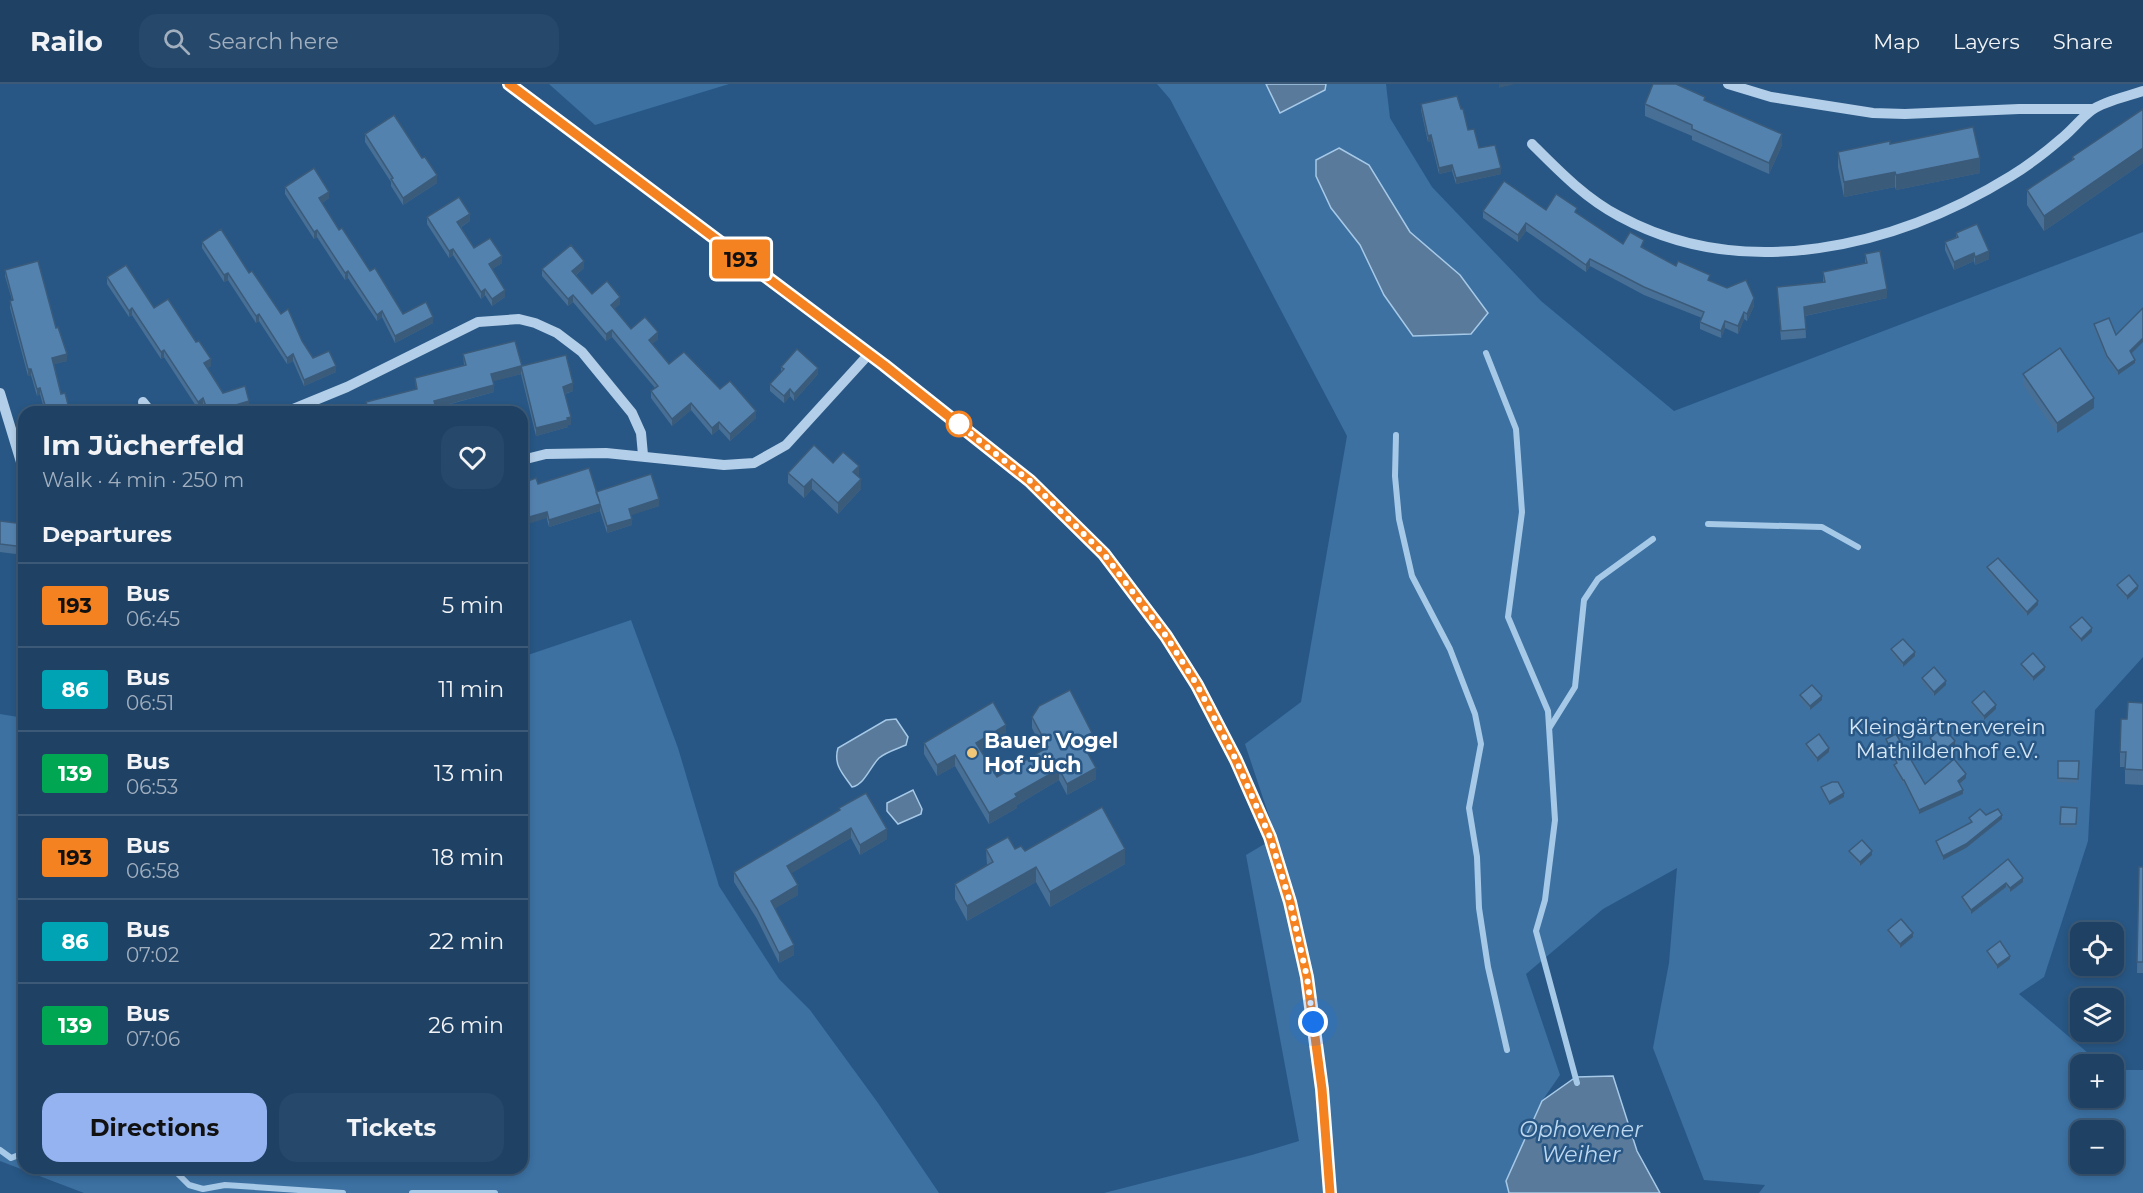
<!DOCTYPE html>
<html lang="en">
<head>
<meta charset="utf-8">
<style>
	body { margin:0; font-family:Montserrat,sans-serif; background:#26486a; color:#f1f3f6; height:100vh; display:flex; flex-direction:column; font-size:22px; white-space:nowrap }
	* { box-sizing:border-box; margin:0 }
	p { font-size:20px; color:#a1afbf }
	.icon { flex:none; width:33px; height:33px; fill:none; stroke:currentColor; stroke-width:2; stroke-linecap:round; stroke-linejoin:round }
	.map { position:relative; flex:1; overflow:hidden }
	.panel { position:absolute; left:18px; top:322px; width:510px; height:768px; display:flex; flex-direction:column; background:#1e4164; border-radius:18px; box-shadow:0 3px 9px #0003,0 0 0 2px #3c5a78 }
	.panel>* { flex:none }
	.badge { padding:0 12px; border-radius:4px; font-size:21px; line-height:39px }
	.fabs { position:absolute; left:2070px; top:838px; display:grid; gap:12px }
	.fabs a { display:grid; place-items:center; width:54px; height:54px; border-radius:12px; background:#1e4164; box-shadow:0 3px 9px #0003,0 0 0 2px #3c5a78; font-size:30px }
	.you { position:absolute; width:30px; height:30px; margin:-15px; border:4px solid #fff; border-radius:50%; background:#1a73e8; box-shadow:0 0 0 9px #1a73e833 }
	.map>.badge { position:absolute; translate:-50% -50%; box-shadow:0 0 0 3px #fff }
	h2 { padding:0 24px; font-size:22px; line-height:54px }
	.round { display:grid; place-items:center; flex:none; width:63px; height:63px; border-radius:18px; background:#26486a }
	.head { display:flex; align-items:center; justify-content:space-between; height:102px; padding:0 24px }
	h1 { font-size:28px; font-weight:700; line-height:45px }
	.cta { display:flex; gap:12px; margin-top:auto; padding:12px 24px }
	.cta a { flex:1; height:69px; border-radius:18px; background:#95b2f1; color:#111; font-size:24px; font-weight:700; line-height:69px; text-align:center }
	.cta a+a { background:#26486a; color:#f1f3f6 }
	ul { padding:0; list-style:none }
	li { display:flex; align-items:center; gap:18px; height:84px; padding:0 24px; border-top:2px solid #3c5a78 }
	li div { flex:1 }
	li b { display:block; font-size:22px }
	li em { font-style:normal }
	li .badge { min-width:66px; font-weight:700; text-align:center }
	header { display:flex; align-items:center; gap:36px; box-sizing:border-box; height:84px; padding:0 30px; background:#1e4164; border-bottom:2px solid #3c5a78 }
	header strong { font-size:28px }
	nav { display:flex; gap:33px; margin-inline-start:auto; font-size:21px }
	.search { width:420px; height:54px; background:#26486a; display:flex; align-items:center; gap:15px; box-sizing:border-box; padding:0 21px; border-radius:18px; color:#a1afbf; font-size:22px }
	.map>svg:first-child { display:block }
	.green { fill:#3c71a2; fill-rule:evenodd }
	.water { fill:#597a9a; stroke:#a7c9e8; stroke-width:1.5 }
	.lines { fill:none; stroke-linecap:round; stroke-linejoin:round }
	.stream { stroke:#a7c9e8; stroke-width:6 }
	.minor { stroke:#b3cee8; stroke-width:10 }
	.wall { fill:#487096 }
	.shaded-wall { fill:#3b5b7a }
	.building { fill:#5482af; stroke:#3b5b7a; stroke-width:1.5 }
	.line-casing { stroke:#fff; stroke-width:14 }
	.line { stroke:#f58220; stroke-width:9 }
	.walk { stroke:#fff; stroke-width:6; stroke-dasharray:0 10.8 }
	.stop-dot { fill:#fff; stroke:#f58220; stroke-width:3 }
	.poi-dot { fill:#f0c679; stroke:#285785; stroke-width:2 }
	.labels { text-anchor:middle; stroke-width:5; stroke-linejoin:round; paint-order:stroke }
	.park-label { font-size:21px; fill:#d6e7f6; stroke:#285785 }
	.poi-label { font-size:21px; font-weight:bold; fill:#fff; stroke:#285785; text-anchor:start }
	.water-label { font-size:22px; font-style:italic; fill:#bed8ef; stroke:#285785 }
</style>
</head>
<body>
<header>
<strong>Railo</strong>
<div class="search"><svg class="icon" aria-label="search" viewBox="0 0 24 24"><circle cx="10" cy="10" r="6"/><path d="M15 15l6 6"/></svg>Search here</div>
<nav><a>Map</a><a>Layers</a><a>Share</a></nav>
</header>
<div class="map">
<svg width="2143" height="1109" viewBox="0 0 2143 1109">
	<rect width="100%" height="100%" fill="#285785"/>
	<g class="green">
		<polygon points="549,0 729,0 595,41"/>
		<path d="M 1157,0 L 1266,0 L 1280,28 L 1325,6 L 1326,0 L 1386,0 L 1390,34 L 1432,103 L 1541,217 L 1674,327 L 2143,148 L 2143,573 L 2095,626 L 2088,757 L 2044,893 L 2019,910 L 2102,981 L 2080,981 L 2080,1014 L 2114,1014 L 2114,986 L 2143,986 L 2143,1109 L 1759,1109 L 1765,1101 L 1704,1096 L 1653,964 L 1669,879 L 1677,784 L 1603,825 L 1526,890 L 1560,991 L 1542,1017 L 1506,1097 L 1509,1109 L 1104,1109 L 1252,1071 L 1299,1057 L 1246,771 L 1276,753 L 1245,660 L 1301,618 L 1347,352 L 1170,15 ZM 1369,81 L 1410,148 L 1384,211 L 1360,161 L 1331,124 ZM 2080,1047 L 2114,1047 L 2114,1080 L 2080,1080 Z"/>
		<polygon points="631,536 678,664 719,802 779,895 810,926 878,1019 939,1109 84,1109 0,1077 0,630 24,634 24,1084 522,1084 522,573"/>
	</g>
	<g class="water">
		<polygon points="1266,0 1326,0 1325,6 1280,29"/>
		<polygon points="1339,64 1369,81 1410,148 1460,191 1488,229 1471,250 1413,252 1384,211 1360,161 1331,124 1316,92 1316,76"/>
		<path d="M 896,635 L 908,653 L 906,661 C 897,665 886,668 879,674 C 870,683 865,700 852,703 C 843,690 833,681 838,664 L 886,636 Z"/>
		<polygon points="913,706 922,725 921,730 898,740 887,727 887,719"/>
		<polygon points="1613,992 1637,1067 1660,1109 1509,1109 1506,1097 1542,1017 1576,993"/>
	</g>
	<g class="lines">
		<g class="stream">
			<polyline points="1486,269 1516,345 1522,428 1508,533 1548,627 1555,736 1545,816 1536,847 1577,999"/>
			<polyline points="1396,351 1395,392 1399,435 1412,492 1450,565 1475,630 1481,660 1469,724 1477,773 1479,824 1488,883 1507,966"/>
			<polyline points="1708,440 1822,443 1858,463"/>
			<polyline points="1550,643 1575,603 1584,516 1598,495 1653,455"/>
			<polyline points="0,1066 11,1074 24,1069"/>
			<polyline points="172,1084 189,1101 203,1105 225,1101 343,1109"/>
			<polyline points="412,1109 495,1109"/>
		</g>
		<g class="minor">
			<polyline points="509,0 920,309 1030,397 1104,470 1166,552 1197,601 1236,676 1270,753 1290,818 1307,893 1322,1005 1330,1109"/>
			<polyline points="1728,0 1771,13 1873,29 1905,30 2019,25 2093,25"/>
			<path d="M 1532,60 C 1559,87 1585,114 1619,132 C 1744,200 1896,163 2011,92 C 2029,81 2047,67 2062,54 C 2073,45 2081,34 2092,26 C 2104,17 2129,12 2143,7"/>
			<polyline points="0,309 21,378 24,382"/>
			<polyline points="143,318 151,328"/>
			<polyline points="286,328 347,303 478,238 519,235 535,239 557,249 582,268 632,329 641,349 643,371"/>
			<polyline points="522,376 546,370 606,369 724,381 754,379 786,361 869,270"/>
		</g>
	</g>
	<g class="wall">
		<polygon points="1705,16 1782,61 1769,90 1692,56 1692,52 1645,32 1645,20"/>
		<polygon points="1421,20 1468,46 1479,64 1501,90 1456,100 1452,87 1439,90 1431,57 1428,58 1421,26"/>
		<polygon points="2143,25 2143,79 2044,147 2027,121 2027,106 2072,76 2072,73"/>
		<polygon points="365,50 437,99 403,121 391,102 391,98 365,58"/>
		<polygon points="1890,60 1980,89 1896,106 1895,103 1844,113 1838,83 1838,68"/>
		<polygon points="285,103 329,114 322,119 339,146 403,230 433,239 395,259 382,233 377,237 348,194 345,196 317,153 314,155 285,110"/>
		<polygon points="1546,126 1577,129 1623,160 1644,163 1643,164 1676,182 1710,197 1754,222 1747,237 1744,235 1738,250 1725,244 1721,254 1700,245 1700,238 1702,234 1644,211 1590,182 1586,188 1526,147 1518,158 1483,134 1483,127"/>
		<polygon points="427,133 470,137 461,143 474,164 502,179 492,185 505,213 492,222 485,211 481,215 453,171 449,174 427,140"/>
		<polygon points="1956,149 1989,175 1975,181 1974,177 1954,186 1945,166 1945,158 1956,153"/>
		<polygon points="202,158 249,189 302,257 313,274 336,288 304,302 293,277 287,280 259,237 256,239 228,196 224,198 202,164"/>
		<polygon points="1865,170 1887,214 1805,232 1806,254 1781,256 1777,203 1823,198 1823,188 1865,179"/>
		<polygon points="584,184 576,191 592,210 620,220 614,225 631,245 658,255 652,260 669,280 720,305 756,334 730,357 719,345 712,351 691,326 672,342 651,314 651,307 655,304 612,253 606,257 573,218 568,222 542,192 542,185"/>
		<polygon points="5,186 56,244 67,277 54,280 61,310 70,328 45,328 40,310 37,312 31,291 28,292 10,224 10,217 12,216 5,192"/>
		<polygon points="107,193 154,224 211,282 207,284 223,309 249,324 235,328 206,328 203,321 198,325 164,273 161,275 132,231 129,233 107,200"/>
		<polygon points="2143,224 2143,258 2131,270 2135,279 2118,291 2107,276 2094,244 2094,240 2116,251"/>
		<polygon points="463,270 522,282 573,307 565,310 571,341 568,341 568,343 536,352 521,290 493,297 494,308 436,324 437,328 367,328 366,318 416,305 415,294 464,281"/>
		<polygon points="781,283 818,290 794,317 790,312 784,319 770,307 770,300 781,288"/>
		<polygon points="2023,290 2094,324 2057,349 2023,301"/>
		<polygon points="833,379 859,393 861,405 838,430 812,405 804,414 788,399 788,389"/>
		<polygon points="538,400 596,408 659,422 630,431 632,441 607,449 600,427 549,443"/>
		<polygon points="0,437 24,440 24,471 0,468"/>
		<polygon points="1987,483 2038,521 2027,532 1987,487"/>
		<polygon points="2117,501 2138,505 2127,516 2117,504"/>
		<polygon points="2070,543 2092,548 2081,558 2070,547"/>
		<polygon points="1891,565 1915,572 1903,583 1891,569"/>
		<polygon points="2021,580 2045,586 2033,597 2021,584"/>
		<polygon points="1922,594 1946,601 1934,612 1922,598"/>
		<polygon points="1800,611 1822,616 1810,626 1800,615"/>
		<polygon points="1972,618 1996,625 1984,636 1972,622"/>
		<polygon points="2143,619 2143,701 2125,700 2125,683 2120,683 2120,668 2127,635"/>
		<polygon points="1032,633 1092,660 1085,663 1096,695 1067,711 1059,696 1017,721 1017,724 989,740 955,682 937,692 924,670 924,659 1006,652 981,667 997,693 1043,666 1032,644"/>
		<polygon points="1930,654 1955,661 1942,672 1930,658"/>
		<polygon points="1886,655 1925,700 1966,694 1960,700 1963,710 1919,730 1904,699 1903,700 1894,684 1894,681 1895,680 1886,659"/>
		<polygon points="1806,660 1829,668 1817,678 1806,664"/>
		<polygon points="2058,677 2079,677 2078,699 2058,698"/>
		<polygon points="1821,703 1844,713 1829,721 1821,707"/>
		<polygon points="2061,723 2077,724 2076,744 2060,743"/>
		<polygon points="839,724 887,755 860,771 851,754 791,789 798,811 775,824 794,871 779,879 757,835 734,798 734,788 839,727"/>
		<polygon points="1986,731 2002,735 1966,764 1943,776 1936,761 1936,757 1970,739 1969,738 1969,734"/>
		<polygon points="986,765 1015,765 1025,767 1125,780 1050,823 1036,798 967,837 955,815 955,800 987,781"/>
		<polygon points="1849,767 1872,771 1860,782 1849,770"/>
		<polygon points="2008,775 2023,798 2010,808 2006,803 1971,830 1962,817 1962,813"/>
		<polygon points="2139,783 2143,783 2143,889 2137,889"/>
		<polygon points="1888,846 1913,853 1900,864 1888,850"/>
		<polygon points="1987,867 2010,875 1997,885 1987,871"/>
	</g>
	<g class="shaded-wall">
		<polygon points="1499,0 1515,0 1499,4"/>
		<polygon points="1782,50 1782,61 1769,90 1769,79"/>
		<polygon points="1431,51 1431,57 1428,58 1428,52"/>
		<polygon points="2143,64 2143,79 2044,147 2044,132"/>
		<polygon points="1980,74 1980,89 1896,106 1896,91"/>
		<polygon points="1452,81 1452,87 1439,90 1439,84"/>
		<polygon points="1501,84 1501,90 1456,100 1456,94"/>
		<polygon points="1895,88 1895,103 1844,113 1844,98"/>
		<polygon points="437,91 437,99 403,121 403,114"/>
		<polygon points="329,108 329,114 319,121 319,114"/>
		<polygon points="470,130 470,137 457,145 457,138"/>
		<polygon points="1526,139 1526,147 1518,158 1518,151"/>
		<polygon points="317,146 317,153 314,155 314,148"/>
		<polygon points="453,165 453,171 449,174 449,167"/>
		<polygon points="1989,167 1989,175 1975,181 1975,173"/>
		<polygon points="1974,169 1974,177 1954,186 1954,178"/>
		<polygon points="502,172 502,179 489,187 489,180"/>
		<polygon points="1590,175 1590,182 1586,188 1586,181"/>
		<polygon points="584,177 584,184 572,194 572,187"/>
		<polygon points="348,187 348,194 345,196 345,189"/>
		<polygon points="228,189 228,196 224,198 224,191"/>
		<polygon points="485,205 485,211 481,215 481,208"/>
		<polygon points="1887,205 1887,214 1804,232 1804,223"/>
		<polygon points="505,206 505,213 492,222 492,215"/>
		<polygon points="573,211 573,218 568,222 568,215"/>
		<polygon points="620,213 620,220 611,228 611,221"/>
		<polygon points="1754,214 1754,222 1747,237 1747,230"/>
		<polygon points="132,224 132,231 129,233 129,227"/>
		<polygon points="382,227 382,233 377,237 377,231"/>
		<polygon points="1744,228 1744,235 1738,250 1738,242"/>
		<polygon points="259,230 259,237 256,239 256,232"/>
		<polygon points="433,233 433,239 395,259 395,252"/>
		<polygon points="1725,237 1725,244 1721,254 1721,247"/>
		<polygon points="612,246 612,253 606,257 606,250"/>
		<polygon points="658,248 658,255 649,263 649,256"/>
		<polygon points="2143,254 2143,258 2130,271 2130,267"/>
		<polygon points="164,266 164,273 161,275 161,268"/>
		<polygon points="67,270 67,277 52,281 52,274"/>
		<polygon points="293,270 293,277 287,280 287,274"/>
		<polygon points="211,275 211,282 204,286 204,279"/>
		<polygon points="2135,276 2135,279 2118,291 2118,287"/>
		<polygon points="336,282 336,288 304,302 304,296"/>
		<polygon points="521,282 521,290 491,298 491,290"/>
		<polygon points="818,284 818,290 794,317 794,310"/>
		<polygon points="28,285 31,285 31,291 28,292"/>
		<polygon points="573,299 573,307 563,310 563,303"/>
		<polygon points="494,301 494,308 434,324 434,317"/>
		<polygon points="40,304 40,310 37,312 37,305"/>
		<polygon points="790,305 790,312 784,319 784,312"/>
		<polygon points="203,314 203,321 198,325 198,318"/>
		<polygon points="2094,314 2094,324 2057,349 2057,339"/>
		<polygon points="249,317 249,324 235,328 213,328"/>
		<polygon points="691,319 691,326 672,342 672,335"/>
		<polygon points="756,327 756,334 730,357 730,350"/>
		<polygon points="571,333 571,341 568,341 568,343 536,352 536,344"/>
		<polygon points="719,338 719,345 712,351 712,344"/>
		<polygon points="859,382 859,392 853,388"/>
		<polygon points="812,395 812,405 804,414 804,403"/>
		<polygon points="861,395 861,405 838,430 838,419"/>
		<polygon points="659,415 659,422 629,432 629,425"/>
		<polygon points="600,420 600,427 549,443 549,436"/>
		<polygon points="547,428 547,434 522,442 522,435"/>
		<polygon points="632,435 632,441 607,449 607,442"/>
		<polygon points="2138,502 2138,505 2127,516 2127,512"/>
		<polygon points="2038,517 2038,521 2027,532 2027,528"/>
		<polygon points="2092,544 2092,548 2081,558 2081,555"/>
		<polygon points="1915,568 1915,572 1903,583 1903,579"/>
		<polygon points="2045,583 2045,586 2033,597 2033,593"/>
		<polygon points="1946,597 1946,601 1934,612 1934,608"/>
		<polygon points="1822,612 1822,616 1810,626 1810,622"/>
		<polygon points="1996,621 1996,625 1984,636 1984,632"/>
		<polygon points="1006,641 1006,652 976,670 976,659"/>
		<polygon points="1092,649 1092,660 1080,666 1080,655"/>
		<polygon points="1955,657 1955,661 1942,672 1942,668"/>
		<polygon points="1829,664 1829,668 1817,678 1817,674"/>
		<polygon points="955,671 955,682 937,692 937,681"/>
		<polygon points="1096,684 1096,695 1067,711 1067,700"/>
		<polygon points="1059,685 1059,696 1017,721 1017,724 989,740 989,729 1015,710"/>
		<polygon points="1966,690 1966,694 1958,701 1958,697"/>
		<polygon points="1963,706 1963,710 1919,730 1919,726"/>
		<polygon points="1844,709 1844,713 1829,721 1829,718"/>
		<polygon points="2002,731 2002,735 1966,764 1943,776 1943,772"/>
		<polygon points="851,744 851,754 787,792 787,782"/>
		<polygon points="887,745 887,755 860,771 860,761"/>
		<polygon points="1125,765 1125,780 1050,823 1050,808"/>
		<polygon points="1872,767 1872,771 1860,782 1860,778"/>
		<polygon points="1036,783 1036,798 967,837 967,822"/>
		<polygon points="2023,794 2023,798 2010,808 2010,804"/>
		<polygon points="2006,799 2006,803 1971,830 1971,826"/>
		<polygon points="798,801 798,811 771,827 771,817"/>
		<polygon points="1913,849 1913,853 1900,864 1900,860"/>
		<polygon points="794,861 794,871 779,879 779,869"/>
		<polygon points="2010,872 2010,875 1997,885 1997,881"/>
	</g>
	<g class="building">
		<polygon points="1653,0 1676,0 1705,13 1704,16 1782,50 1769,79 1692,45 1692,41 1645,20"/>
		<polygon points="1457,12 1461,25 1463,25 1468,46 1474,45 1479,64 1495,61 1501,84 1456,94 1452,81 1439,84 1431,51 1428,52 1421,20"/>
		<polygon points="2143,25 2143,64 2044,132 2027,106 2074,75 2072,73"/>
		<polygon points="394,31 422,74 425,73 437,91 403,114 391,95 393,94 365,50"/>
		<polygon points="1973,43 1980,74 1896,91 1895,88 1844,98 1838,68 1890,57 1890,60"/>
		<polygon points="314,84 329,108 319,114 339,146 342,144 370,187 375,184 403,230 426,218 433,233 395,252 382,227 377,231 348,187 345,189 317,146 314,148 285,103"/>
		<polygon points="1504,97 1546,126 1556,110 1577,124 1575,128 1623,160 1630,148 1644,156 1641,163 1676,182 1678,177 1710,191 1708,196 1727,204 1746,196 1754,214 1747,230 1744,228 1738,242 1725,237 1721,247 1700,238 1704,228 1644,203 1590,175 1586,181 1526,139 1518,151 1483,127"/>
		<polygon points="459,113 470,130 457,138 474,164 490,154 502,172 489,180 505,206 492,215 485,205 481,208 453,165 449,167 427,133"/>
		<polygon points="1977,140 1989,167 1975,173 1974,169 1954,178 1945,158 1958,153 1956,149"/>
		<polygon points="221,145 249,189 252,187 281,230 288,225 302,257 313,274 329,267 336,282 304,296 293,270 287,274 259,230 256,232 228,189 224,191 202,158"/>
		<polygon points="571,161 584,177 572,187 592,210 607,197 620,213 611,221 631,245 645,233 658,248 649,256 669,280 684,268 720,305 730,297 756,327 730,350 719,338 712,344 691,319 672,335 651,307 658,302 612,246 606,250 573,211 568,215 542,185"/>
		<polygon points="1880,167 1887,205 1804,223 1806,245 1781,247 1777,203 1825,198 1823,188 1867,179 1865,170"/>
		<polygon points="38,177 56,244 58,243 67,270 52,274 61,310 65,309 70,328 47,328 40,304 37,305 31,285 28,285 10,217 13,216 5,186"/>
		<polygon points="126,181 154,224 168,215 196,258 199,257 211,275 204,279 223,309 245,302 249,317 213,328 208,328 203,314 198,318 164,266 161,268 132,224 129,227 107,193"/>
		<polygon points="2143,224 2143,254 2130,267 2135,276 2118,287 2107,272 2094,240 2109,234 2116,251"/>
		<polygon points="515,257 522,282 566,271 573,299 563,303 571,333 567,334 568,336 536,344 521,282 491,290 494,301 434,317 437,327 431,328 369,328 366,318 417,305 415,294 466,281 463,270"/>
		<polygon points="2060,264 2094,314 2057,339 2023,290"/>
		<polygon points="797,265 818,284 794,310 790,305 784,312 770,300 784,285 781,283"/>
		<polygon points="814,361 833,379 843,368 859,382 853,388 861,395 838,419 812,395 804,403 788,389"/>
		<polygon points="589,384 600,419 596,408 651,390 659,415 629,425 632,435 607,442 600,420 549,436 547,428 522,435 522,399 536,394 538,400"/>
		<polygon points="0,437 24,440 24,463 0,460"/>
		<polygon points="1998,474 2038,517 2027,528 1987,483"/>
		<polygon points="2129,491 2138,502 2127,512 2117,501"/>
		<polygon points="2082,533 2092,544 2081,555 2070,543"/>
		<polygon points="1903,555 1915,568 1903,579 1891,565"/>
		<polygon points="2033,569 2045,583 2033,593 2021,580"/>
		<polygon points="1934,583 1946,597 1934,608 1922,594"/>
		<polygon points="1812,601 1822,612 1810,622 1800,611"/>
		<polygon points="1070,606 1092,649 1080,655 1096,684 1067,700 1059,685 1015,710 1017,713 989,729 955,671 937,681 924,659 993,618 1006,641 976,659 997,693 1048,663 1032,633 1039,622"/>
		<polygon points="1984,607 1996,621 1984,632 1972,618"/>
		<polygon points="2128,618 2143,619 2143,686 2125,685 2126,668 2120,668 2121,635 2127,635"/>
		<polygon points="1943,643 1955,657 1942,668 1930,654"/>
		<polygon points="1819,650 1829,664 1817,674 1806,660"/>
		<polygon points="1896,650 1925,700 1954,675 1966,690 1958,697 1963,706 1919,726 1904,696 1903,696 1894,681 1897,679 1886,655"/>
		<polygon points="2058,677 2079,677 2078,695 2058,694"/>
		<polygon points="1832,698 1838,698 1844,709 1829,718 1821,703"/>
		<polygon points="866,709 887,745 860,761 851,744 787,782 798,801 771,817 794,861 779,869 757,825 734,788 840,726 839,724"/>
		<polygon points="1102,723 1125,765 1050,808 1036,783 967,822 955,800 993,778 986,765 1008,753 1015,765 1021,762 1025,767"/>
		<polygon points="2061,723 2077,724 2076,740 2060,740"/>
		<polygon points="1980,725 1986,731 1998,725 2002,731 1966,760 1943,772 1936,757 1972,738 1969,734"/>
		<polygon points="1862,756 1872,767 1860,778 1849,767"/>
		<polygon points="2008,775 2023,794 2010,804 2006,799 1971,826 1962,813"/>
		<polygon points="2139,783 2143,783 2143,878 2137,878"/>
		<polygon points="1901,835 1913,849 1900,860 1888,846"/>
		<polygon points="2000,857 2010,872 1997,881 1987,867"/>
	</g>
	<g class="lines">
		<g class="line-casing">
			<polyline id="line" points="509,0 884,281 1030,397 1104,470 1166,552 1197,601 1236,676 1270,753 1290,818 1307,893 1322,1005 1330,1109"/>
		</g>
		<use href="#line" class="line"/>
		<polyline class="walk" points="959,340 952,335 1030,397 1104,470 1166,552 1197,601 1236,676 1270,753 1290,818 1307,893 1313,938"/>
	</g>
	<circle class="stop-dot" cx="959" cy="340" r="12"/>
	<circle class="poi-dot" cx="972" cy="669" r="6"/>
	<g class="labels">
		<g class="park-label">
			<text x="1947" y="650">Kleingärtnerverein<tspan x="1947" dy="24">Mathildenhof e.V.</tspan></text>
		</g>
		<g class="poi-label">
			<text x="984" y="664">Bauer Vogel<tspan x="984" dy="24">Hof Jüch</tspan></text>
		</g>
		<g class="water-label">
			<text x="1581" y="1053">Ophovener<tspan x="1581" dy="25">Weiher</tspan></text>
		</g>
	</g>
</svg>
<div class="fabs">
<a><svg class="icon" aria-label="locate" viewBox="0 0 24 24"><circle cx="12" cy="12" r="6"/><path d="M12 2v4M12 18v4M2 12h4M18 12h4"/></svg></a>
<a><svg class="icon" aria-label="layers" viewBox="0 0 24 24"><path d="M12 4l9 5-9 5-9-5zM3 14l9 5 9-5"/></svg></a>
<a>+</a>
<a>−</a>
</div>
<div class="you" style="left:1313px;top:938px"></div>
<b class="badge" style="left:741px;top:175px;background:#f58220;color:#111">193</b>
<section class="panel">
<div class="head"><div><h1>Im Jücherfeld</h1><p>Walk · 4 min · 250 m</p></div><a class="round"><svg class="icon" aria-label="heart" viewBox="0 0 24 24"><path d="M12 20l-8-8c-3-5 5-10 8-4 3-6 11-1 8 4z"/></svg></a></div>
<h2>Departures</h2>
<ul>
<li><span class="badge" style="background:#f58220;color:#111">193</span><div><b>Bus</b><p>06:45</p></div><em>5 min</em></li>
<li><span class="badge" style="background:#00a3b4;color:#fff">86</span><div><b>Bus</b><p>06:51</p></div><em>11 min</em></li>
<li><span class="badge" style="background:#00a651;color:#fff">139</span><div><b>Bus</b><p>06:53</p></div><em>13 min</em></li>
<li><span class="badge" style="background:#f58220;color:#111">193</span><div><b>Bus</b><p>06:58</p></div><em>18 min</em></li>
<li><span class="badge" style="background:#00a3b4;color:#fff">86</span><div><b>Bus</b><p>07:02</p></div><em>22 min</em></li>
<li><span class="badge" style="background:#00a651;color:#fff">139</span><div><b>Bus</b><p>07:06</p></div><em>26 min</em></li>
</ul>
<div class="cta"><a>Directions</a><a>Tickets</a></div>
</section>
</div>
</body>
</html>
